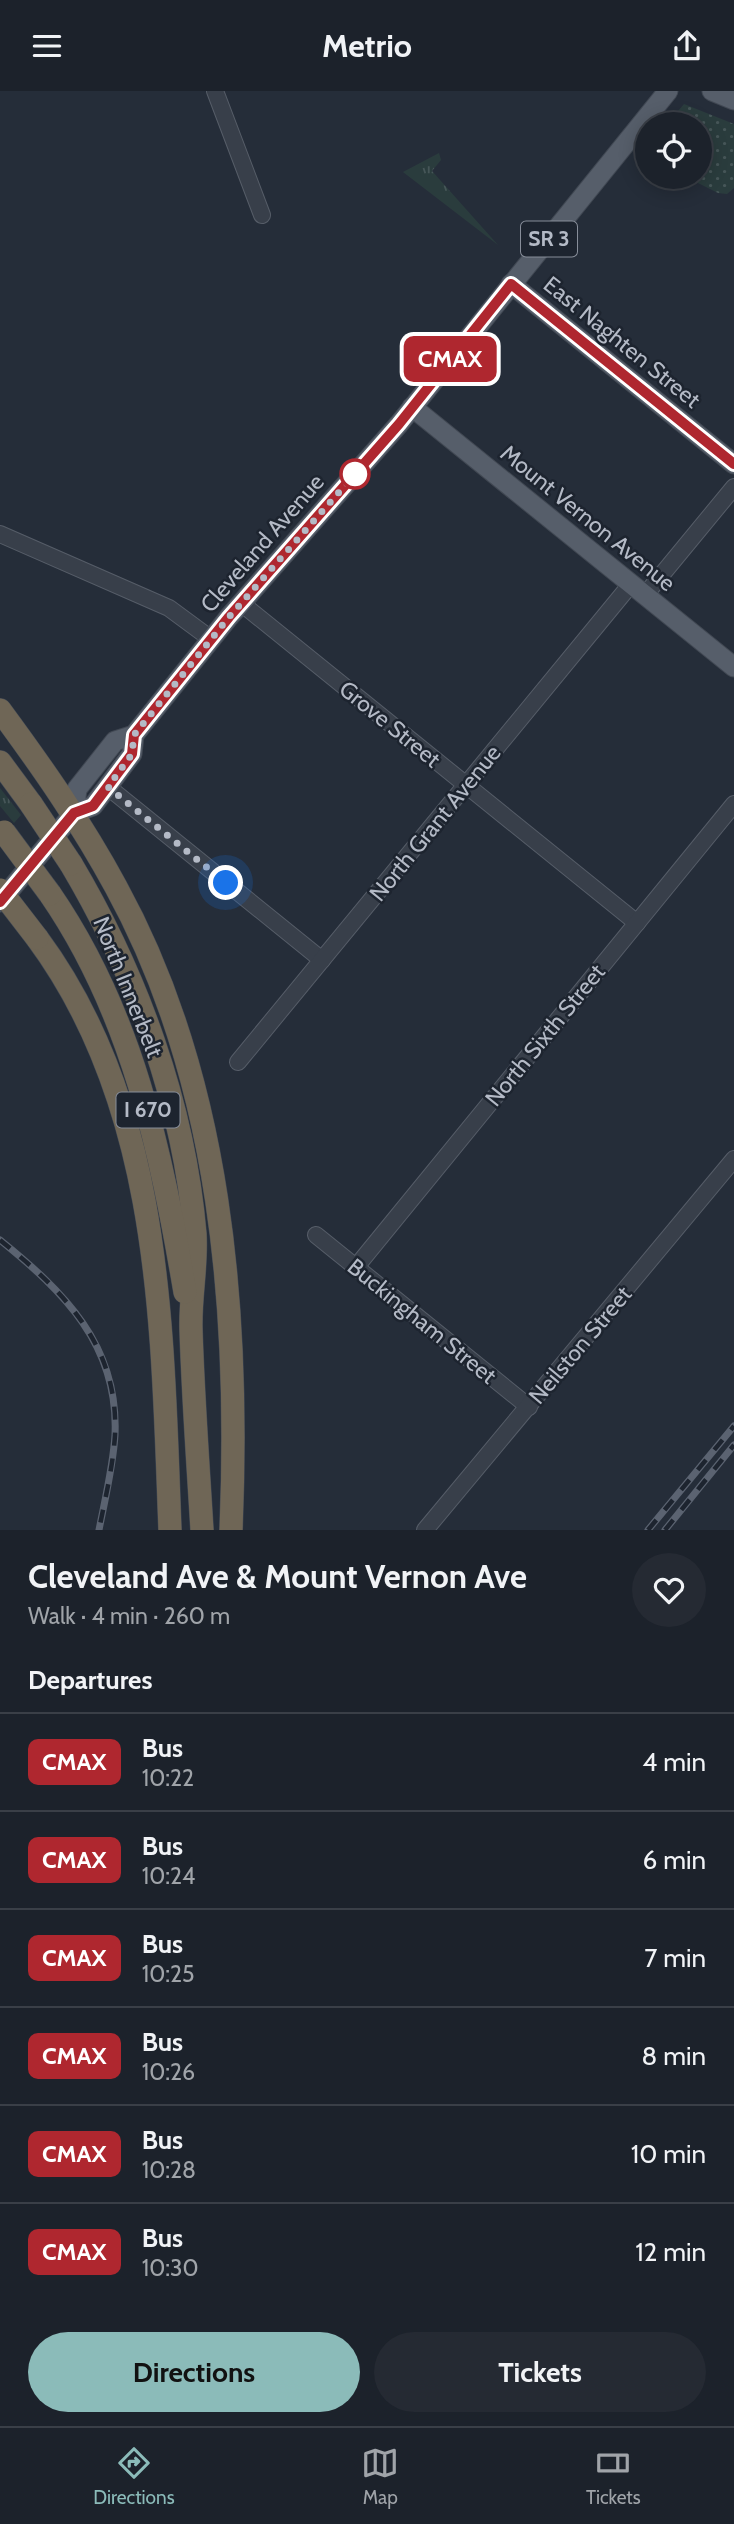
<!DOCTYPE html>
<html lang="en">
<head>
<meta charset="utf-8">
<style>
	body { margin:0; font-family:Cabin,sans-serif; background:#252a33; color:#f1f3f6; height:100vh; display:flex; flex-direction:column; font-size:26px; white-space:nowrap }
	* { box-sizing:border-box; margin:0 }
	p { font-size:23px; color:#a0a4a9 }
	.icon { flex:none; width:38px; height:38px; fill:none; stroke:currentColor; stroke-width:2; stroke-linecap:round; stroke-linejoin:round }
	.map { position:relative; height:1439px; overflow:hidden }
	.panel { display:flex; flex-direction:column; background:#1c222b; flex:1 }
	.panel>* { flex:none }
	.badge { padding:0 14px; border-radius:10px; font-size:24px; line-height:46px }
	.controls { position:absolute; left:635px; top:21px; display:grid; gap:14px }
	.controls a { display:grid; place-items:center; width:77px; height:77px; border-radius:50%; background:#1c222b; box-shadow:0 4px 18px #0003,0 0 0 2px #3a3f47; font-size:35px }
	.you { position:absolute; width:35px; height:35px; margin:-18px; border:5px solid #fff; border-radius:50%; background:#1a73e8; box-shadow:0 0 0 10px #1a73e833 }
	.map>.badge { position:absolute; translate:-50% -50%; box-shadow:0 0 0 4px #fff }
	h2 { padding:0 28px; font-size:26px; line-height:63px }
	.round { display:grid; place-items:center; flex:none; width:74px; height:74px; border-radius:37px; background:#252a33 }
	.head { display:flex; align-items:center; justify-content:space-between; height:119px; padding:0 28px }
	h1 { font-size:33px; font-weight:800; line-height:52px }
	.cta { display:flex; gap:14px; margin-top:auto; padding:14px 28px }
	.cta a { flex:1; height:80px; border-radius:42px; background:#8bbbb9; color:#111; font-size:28px; font-weight:800; line-height:80px; text-align:center }
	.cta a+a { background:#252a33; color:#f1f3f6 }
	ul { padding:0; list-style:none }
	li { display:flex; align-items:center; gap:21px; height:98px; padding:0 28px; border-top:2px solid #3a3f47 }
	li div { flex:1 }
	li b { display:block; font-size:26px }
	li em { font-style:normal }
	li .badge { min-width:77px; font-weight:700; text-align:center }
	header { display:flex; justify-content:space-between; align-items:center; height:91px; padding:0 28px; background:#1c222b; font-size:32px; font-weight:800 }
	.menu { display:flex; justify-content:space-around; align-items:center; height:98px; border-top:2px solid #3a3f47; background:#1c222b; font-size:19px; color:#a0a4a9 }
	.menu a { display:grid; justify-items:center; gap:4px }
	.menu .on { color:#8bbbb9 }
	.map>svg:first-child { display:block }
	.grass { fill:url(#grass-tufts) }
	.park { fill:url(#park-dots) }
	.lines { fill:none; stroke-linecap:round; stroke-linejoin:round }
	.minor-casing { stroke:#565d68; stroke-width:18 }
	.major-casing { stroke:#414853; stroke-width:21 }
	.highway-casing { stroke:#434a55; stroke-width:24 }
	.minor { stroke:#383f4a; stroke-width:16 }
	.major { stroke:#565e6a; stroke-width:19 }
	.highway { stroke:#6f6656; stroke-width:23 }
	.rail-casing { stroke:#5b6371; stroke-width:7 }
	.rail { stroke:#1d242f; stroke-width:4.5; stroke-dasharray:13; stroke-linecap:butt }
	.highway-bridge-casing { stroke:#434a55; stroke-width:24; stroke-linecap:butt }
	.highway-bridge { stroke:#6f6656; stroke-width:23 }
	.line-casing { stroke:#fff; stroke-width:16 }
	.line { stroke:#af272f; stroke-width:10 }
	.walk { stroke:#b4bac6; stroke-width:7; stroke-dasharray:0 12.6 }
	.stop-dot { fill:#fff; stroke:#af272f; stroke-width:3.5 }
	.labels { text-anchor:middle; stroke-width:5; stroke-linejoin:round; paint-order:stroke }
	.shield { fill:#1d242f; stroke:#878d99; stroke-width:2 }
	.shield-label { font-size:21px; font-weight:bold; fill:#b4bac6 }
	.street-label { font-size:23px; fill:#b4bac6; stroke:#1d242f }
</style>
</head>
<body>
<header><svg class="icon" aria-label="menu" viewBox="0 0 24 24"><path d="M4 6h16M4 12h16M4 18h16"/></svg>Metrio<svg class="icon" aria-label="share" viewBox="0 0 24 24"><path d="M12 15V3M7 8l5-5 5 5M5 13v7h14v-7"/></svg></header>
<div class="map">
<svg width="734" height="1439" viewBox="0 0 734 1439">
	<defs>
		<pattern id="grass-tufts" width="24" height="20" patternUnits="userSpaceOnUse" patternTransform="scale(1.75)"><rect width="24" height="20" fill="#2a3c3d"/><path d="M3 7l-1-3M5 7V3M7 7l1-3M15 17l-1-3M17 17v-4M19 17l1-3" fill="none" stroke="#465658"/></pattern>
		<pattern id="park-dots" width="8" height="8" patternUnits="userSpaceOnUse" patternTransform="scale(1.75)"><rect width="8" height="8" fill="#2a3c3d"/><path d="M2 2h.1M6 6h.1" fill="none" stroke="#465658" stroke-width="1.8" stroke-linecap="round"/></pattern>
	</defs>
	<rect width="100%" height="100%" fill="#252d39"/>
	<g class="grass">
		<polygon points="439,62 441,69 432,80 498,154 403,81"/>
		<polygon points="0,697 21,724 14,732 0,715"/>
	</g>
	<polygon class="park" points="684,13 734,33 734,97 727,103 718,102 686,86 700,86 700,33 667,33"/>
	<g class="lines">
		<g class="minor-casing">
			<g id="minor">
				<polyline points="215,0 262,124"/>
				<polyline points="0,443 169,517 211,548"/>
				<polyline points="645,504 734,396"/>
				<polyline points="241,512 637,832"/>
				<polyline points="108,696 322,869"/>
				<polyline points="238,971 631,493"/>
				<polyline points="316,1144 529,1316"/>
				<polyline points="356,1176 734,713"/>
				<polyline points="425,1439 734,1068"/>
			</g>
		</g>
		<g class="major-casing">
			<g id="major">
				<polyline points="712,0 734,9"/>
				<polyline points="511,193 734,373"/>
				<polyline points="412,316 734,576"/>
				<polyline points="74,722 77,698 115,650 134,644 229,526 399,333 668,0"/>
				<polyline points="0,811 74,722 93,715 132,663 134,644"/>
			</g>
		</g>
		<g class="highway-casing">
			<g id="highway">
				<path d="M 0,619 C 42,676 82,733 116,796 C 222,989 240,1223 231,1439"/>
				<polyline points="0,671 31,713"/>
				<path d="M 71,773 C 137,884 184,1013 195,1143 C 197,1175 190,1206 191,1238 C 193,1305 198,1372 202,1439"/>
				<path d="M 50,803 C 132,922 161,1060 185,1201"/>
				<path d="M 37,847 C 163,1017 162,1237 170,1439"/>
			</g>
		</g>
		<use href="#minor" class="minor"/>
		<use href="#major" class="major"/>
		<use href="#highway" class="highway"/>
		<g class="rail-casing">
			<g id="rail">
				<path d="M 0,1149 C 64,1201 119,1254 115,1344 C 113,1376 105,1408 99,1439"/>
				<polyline points="648,1439 734,1335"/>
				<polyline points="665,1439 734,1354"/>
			</g>
		</g>
		<use href="#rail" class="rail"/>
		<g class="highway-bridge-casing">
			<g id="highway-bridge">
				<polyline points="31,713 71,773"/>
				<polyline points="4,741 50,803"/>
				<polyline points="0,799 37,847"/>
			</g>
		</g>
		<use href="#highway-bridge" class="highway-bridge"/>
	</g>
	<g class="lines">
		<g class="line-casing">
			<polyline id="line" points="0,811 74,722 93,715 132,663 134,644 229,526 399,333 511,193 734,373"/>
		</g>
		<use href="#line" class="line"/>
		<polyline class="walk" points="226,792 108,696 132,663 134,644 229,526 355,383"/>
	</g>
	<circle class="stop-dot" cx="355" cy="383" r="14"/>
	<g class="labels">
		<g class="shield">
			<rect x="521" y="130.5" width="56" height="35" rx="5"/>
			<rect x="116.5" y="1001.5" width="63" height="35" rx="5"/>
		</g>
		<g class="shield-label">
			<text x="549" y="155">SR 3</text>
			<text x="148" y="1026">I 670</text>
		</g>
		<g class="street-label">
			<text transform="translate(622 251) rotate(39)" y="8">East Naghten Street</text>
			<text transform="translate(588 427) rotate(39)" y="8">Mount Vernon Avenue</text>
			<text transform="translate(262 452) rotate(-49)" y="8">Cleveland Avenue</text>
			<text transform="translate(390 633) rotate(39)" y="8">Grove Street</text>
			<text transform="translate(435 732) rotate(-51)" y="8">North Grant Avenue</text>
			<text transform="translate(128 896) rotate(68)" y="8">North Innerbelt</text>
			<text transform="translate(545 944) rotate(-51)" y="8">North Sixth Street</text>
			<text transform="translate(422 1230) rotate(39)" y="8">Buckingham Street</text>
			<text transform="translate(580 1254) rotate(-50)" y="8">Neilston Street</text>
		</g>
	</g>
</svg>
<div class="controls">
<a><svg class="icon" aria-label="locate" viewBox="0 0 24 24"><circle cx="12" cy="12" r="6"/><path d="M12 2v4M12 18v4M2 12h4M18 12h4"/></svg></a>
</div>
<div class="you" style="left:226px;top:792px"></div>
<b class="badge" style="left:450px;top:268px;background:#af272f;color:#fff">CMAX</b>
</div>
<section class="panel">
<div class="head"><div><h1>Cleveland Ave &amp; Mount Vernon Ave</h1><p>Walk · 4 min · 260 m</p></div><a class="round"><svg class="icon" aria-label="heart" viewBox="0 0 24 24"><path d="M12 20l-8-8c-3-5 5-10 8-4 3-6 11-1 8 4z"/></svg></a></div>
<h2>Departures</h2>
<ul>
<li><span class="badge" style="background:#af272f;color:#fff">CMAX</span><div><b>Bus</b><p>10:22</p></div><em>4 min</em></li>
<li><span class="badge" style="background:#af272f;color:#fff">CMAX</span><div><b>Bus</b><p>10:24</p></div><em>6 min</em></li>
<li><span class="badge" style="background:#af272f;color:#fff">CMAX</span><div><b>Bus</b><p>10:25</p></div><em>7 min</em></li>
<li><span class="badge" style="background:#af272f;color:#fff">CMAX</span><div><b>Bus</b><p>10:26</p></div><em>8 min</em></li>
<li><span class="badge" style="background:#af272f;color:#fff">CMAX</span><div><b>Bus</b><p>10:28</p></div><em>10 min</em></li>
<li><span class="badge" style="background:#af272f;color:#fff">CMAX</span><div><b>Bus</b><p>10:30</p></div><em>12 min</em></li>
</ul>
<div class="cta"><a>Directions</a><a>Tickets</a></div>
</section>
<nav class="menu">
<a class="on"><svg class="icon" aria-label="directions" viewBox="0 0 24 24"><path d="M12 3l9 9-9 9-9-9zM9 14v-3h6M13 9l2 2-2 2"/></svg>Directions</a>
<a><svg class="icon" aria-label="map" viewBox="0 0 24 24"><path d="M3 6l6-2 6 2 6-2v14l-6 2-6-2-6 2zM9 4v14M15 6v14"/></svg>Map</a>
<a><svg class="icon" aria-label="tickets" viewBox="0 0 24 24"><path d="M3 7h18v10H3zM15 7v10"/></svg>Tickets</a>
</nav>
</body>
</html>
